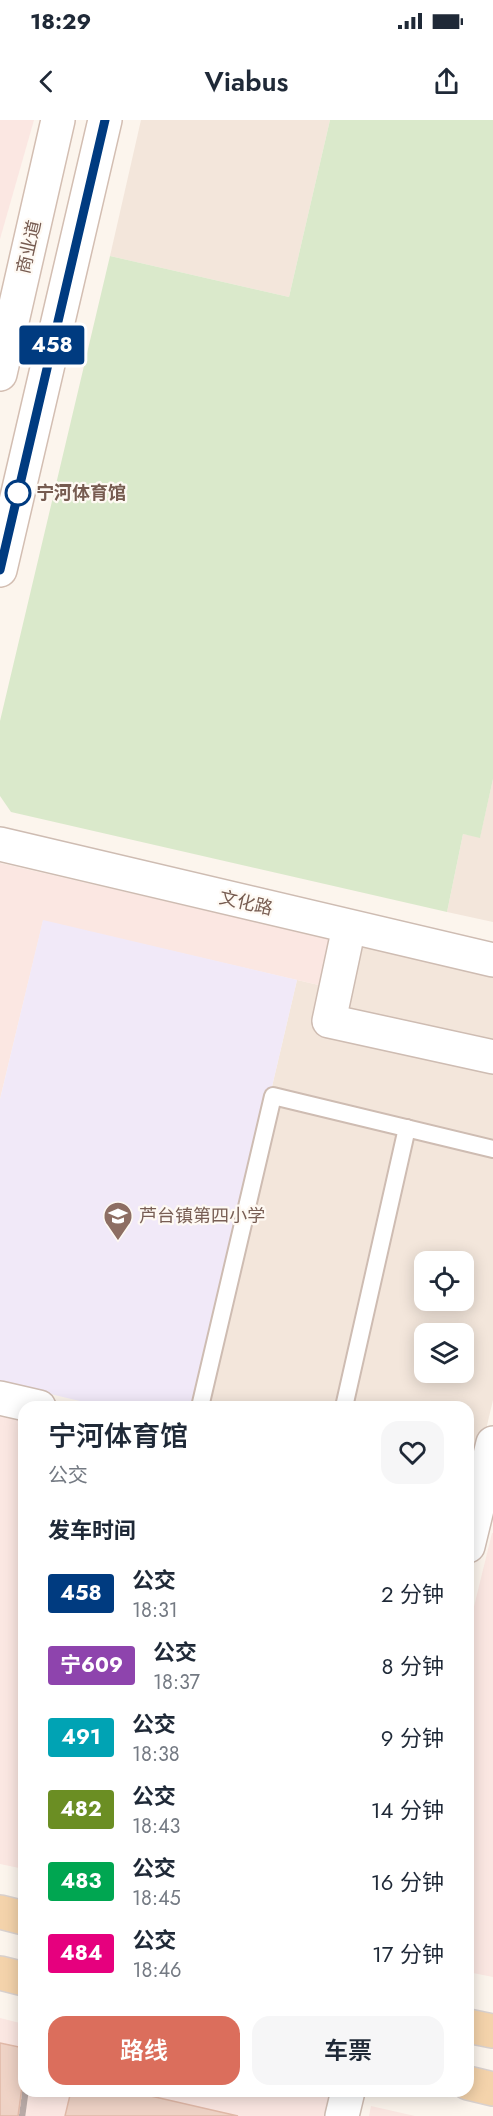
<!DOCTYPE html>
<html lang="zh">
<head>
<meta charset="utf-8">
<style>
	body { margin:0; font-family:Jost,"Noto Sans SC",sans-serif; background:#f6f6f7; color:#1f2937; height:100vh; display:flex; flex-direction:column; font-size:22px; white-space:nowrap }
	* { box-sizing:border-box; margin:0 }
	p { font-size:20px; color:#747a83 }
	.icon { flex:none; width:33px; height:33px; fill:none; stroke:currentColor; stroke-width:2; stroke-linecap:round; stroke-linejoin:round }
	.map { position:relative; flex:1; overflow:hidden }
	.panel { position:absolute; left:18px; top:1281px; width:456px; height:696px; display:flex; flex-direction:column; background:#fff; border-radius:18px; box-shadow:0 3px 15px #0003 }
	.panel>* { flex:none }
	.badge { padding:0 12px; border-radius:4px; font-size:21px; line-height:39px }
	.fabs { position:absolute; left:414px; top:1131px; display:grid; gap:12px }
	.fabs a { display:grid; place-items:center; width:60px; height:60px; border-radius:12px; background:#fff; box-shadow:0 3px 15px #0003; font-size:30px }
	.map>.badge { position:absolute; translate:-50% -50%; box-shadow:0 0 0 3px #fff }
	h2 { padding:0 30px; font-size:22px; line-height:54px }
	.round { display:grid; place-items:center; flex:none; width:63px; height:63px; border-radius:18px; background:#f6f6f7 }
	.headline { display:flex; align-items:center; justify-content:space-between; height:102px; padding:0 30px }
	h1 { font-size:28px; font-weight:600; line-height:45px }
	.action { display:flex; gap:12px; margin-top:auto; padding:12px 30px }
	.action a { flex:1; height:69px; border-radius:18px; background:#db6e5c; color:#fff; font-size:24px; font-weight:600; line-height:69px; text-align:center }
	.action a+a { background:#f6f6f7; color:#1f2937 }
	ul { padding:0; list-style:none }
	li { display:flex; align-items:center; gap:18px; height:72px; padding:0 30px }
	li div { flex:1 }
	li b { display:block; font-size:22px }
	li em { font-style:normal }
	li .badge { min-width:66px; font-weight:700; text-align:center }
	.status { display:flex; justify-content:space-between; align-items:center; height:42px; padding:0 30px; background:#fff; direction:ltr }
	.status svg { height:16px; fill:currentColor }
	header { display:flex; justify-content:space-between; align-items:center; height:78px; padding:0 30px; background:#fff; font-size:27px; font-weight:600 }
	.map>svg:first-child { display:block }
	.residential { fill:#f3e6db; fill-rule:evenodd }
	.commercial { fill:#fbe7e2 }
	.education { fill:#f1e9f8 }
	.green { fill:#dae9cb }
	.building { fill:#efd3c6; stroke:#e1b9a8; stroke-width:1.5; filter:url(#shadow) }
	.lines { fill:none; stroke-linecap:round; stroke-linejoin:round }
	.service-casing { stroke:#cebcb2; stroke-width:20 }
	.minor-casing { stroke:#cebcb2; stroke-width:36 }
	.tertiary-casing { stroke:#cebcb2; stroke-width:36 }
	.secondary-casing { stroke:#d3beb2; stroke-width:36 }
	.primary-casing { stroke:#d9d1ce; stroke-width:36 }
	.service { stroke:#fff; stroke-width:16 }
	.minor { stroke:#fff; stroke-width:33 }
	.tertiary { stroke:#fff; stroke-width:33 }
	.secondary { stroke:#fff; stroke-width:33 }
	.primary { stroke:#f4d3ab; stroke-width:33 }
	.line-casing { stroke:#fff; stroke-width:14 }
	.line { stroke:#003b80; stroke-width:9 }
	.stop-dot { fill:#fff; stroke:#003b80; stroke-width:3 }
	.labels { text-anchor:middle; stroke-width:4.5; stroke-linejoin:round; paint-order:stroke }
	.street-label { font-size:18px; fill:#765b50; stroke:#fef9f3 }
	.stop-label { font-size:18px; font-weight:bold; fill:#765b50; stroke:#fef9f3; text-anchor:start }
	.education-label { font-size:18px; fill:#785e54; stroke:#fef9f3; text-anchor:start }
</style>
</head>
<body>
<div class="status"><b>18:29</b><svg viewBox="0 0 49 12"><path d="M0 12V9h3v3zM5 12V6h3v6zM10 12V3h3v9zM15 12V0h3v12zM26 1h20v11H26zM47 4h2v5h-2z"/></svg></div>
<header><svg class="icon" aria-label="back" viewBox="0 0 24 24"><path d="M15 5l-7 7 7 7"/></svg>Viabus<svg class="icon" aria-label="share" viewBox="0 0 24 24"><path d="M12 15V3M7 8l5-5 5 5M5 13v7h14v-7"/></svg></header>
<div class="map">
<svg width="493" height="1996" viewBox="0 0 493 1996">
	<defs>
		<filter id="shadow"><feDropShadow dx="6" dy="4" stdDeviation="0" flood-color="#0004"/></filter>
	</defs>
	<rect width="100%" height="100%" fill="#fcf5ed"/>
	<g class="residential">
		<polygon points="141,0 330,0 289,177 110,136"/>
		<polygon points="493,659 493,802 447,792 463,714 480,717"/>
		<path d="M 334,820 L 493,857 L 493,1280 L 471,1373 L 468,1372 L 468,1287 L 197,1287 L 297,860 L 323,866 ZM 424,1142 L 464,1142 L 464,1180 L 424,1180 ZM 424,1214 L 464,1214 L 464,1252 L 424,1252 Z"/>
	</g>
	<g class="commercial">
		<polygon points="0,0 34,0 0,119"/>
		<polygon points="0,743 334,820 323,866 43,801 0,979"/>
		<polygon points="0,1291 24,1297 24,1749 0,1744"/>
		<polygon points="492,1413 493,1413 493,1857 468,1852 468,1511"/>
		<polygon points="0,1898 24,1904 24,1971 309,1971 330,1976 325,1996 0,1996"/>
		<polygon points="371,1986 415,1996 369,1996"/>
	</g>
	<polygon class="education" points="43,800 297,860 197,1287 105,1287 0,1262 0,979"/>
	<polygon class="green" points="330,0 493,0 493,659 480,718 463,714 447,792 11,692 0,676 0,601 110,136 289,177"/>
	<g class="building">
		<polygon points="0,1923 24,1928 24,1952 18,1996 0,1996"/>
		<polygon points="71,1971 129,1971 238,1996 65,1996"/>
	</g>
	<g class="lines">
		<g class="service-casing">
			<g id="service">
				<polyline points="200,1287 273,976 493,1029"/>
				<polyline points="344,1287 407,1008"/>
			</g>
		</g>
		<g class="minor-casing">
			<g id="minor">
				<polyline points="349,807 329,901 493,937"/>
				<polyline points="0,1278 39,1287"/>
				<polyline points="468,1426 493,1323"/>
				<polyline points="342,1996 348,1971"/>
			</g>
		</g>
		<g class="tertiary-casing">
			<polyline id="tertiary" points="0,724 493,840"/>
		</g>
		<g class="secondary-casing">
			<g id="secondary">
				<polyline points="0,254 58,0"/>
				<polyline points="0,450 105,0"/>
			</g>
		</g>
		<g class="primary-casing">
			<g id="primary">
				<polyline points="0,1792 24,1798"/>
				<polyline points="0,1853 24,1859"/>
				<polyline points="468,1906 493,1911"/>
				<polyline points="468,1963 493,1969"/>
			</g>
		</g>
		<use href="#service" class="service"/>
		<use href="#minor" class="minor"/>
		<use href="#tertiary" class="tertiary"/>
		<use href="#secondary" class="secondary"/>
		<use href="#primary" class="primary"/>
	</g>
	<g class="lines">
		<g class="line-casing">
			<polyline id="line" points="0,450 105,0"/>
		</g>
		<use href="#line" class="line"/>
	</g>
	<defs>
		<g id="school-pin" transform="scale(1.5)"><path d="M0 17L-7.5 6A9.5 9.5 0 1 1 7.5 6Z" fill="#8d6e63" stroke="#fef9f3"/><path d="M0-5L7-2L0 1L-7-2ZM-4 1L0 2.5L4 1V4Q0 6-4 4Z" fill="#fff"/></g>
	</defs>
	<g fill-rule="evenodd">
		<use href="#school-pin" x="118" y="1096"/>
	</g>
	<circle class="stop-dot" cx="18" cy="373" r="12"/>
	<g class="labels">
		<g class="street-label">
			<text transform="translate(29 127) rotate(-77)" y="6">商业道</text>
			<text transform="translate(246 783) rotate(13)" y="6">文化路</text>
		</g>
		<g class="stop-label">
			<text x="36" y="379">宁河体育馆</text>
		</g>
		<g class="education-label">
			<text x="139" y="1102">芦台镇第四小学</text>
		</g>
	</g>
</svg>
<div class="fabs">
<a><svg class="icon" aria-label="locate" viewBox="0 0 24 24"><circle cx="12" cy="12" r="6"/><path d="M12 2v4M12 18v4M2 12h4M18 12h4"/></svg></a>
<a><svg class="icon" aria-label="layers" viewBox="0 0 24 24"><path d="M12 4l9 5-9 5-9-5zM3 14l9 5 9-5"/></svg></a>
</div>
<b class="badge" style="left:52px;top:225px;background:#003b80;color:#fff">458</b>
<section class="panel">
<div class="headline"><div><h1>宁河体育馆</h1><p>公交</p></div><a class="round"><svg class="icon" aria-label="heart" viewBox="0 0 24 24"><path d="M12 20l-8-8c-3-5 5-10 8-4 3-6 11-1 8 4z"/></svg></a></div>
<h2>发车时间</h2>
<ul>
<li><span class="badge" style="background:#003b80;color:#fff">458</span><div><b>公交</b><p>18:31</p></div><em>2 分钟</em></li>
<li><span class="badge" style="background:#8e44ad;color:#fff">宁609</span><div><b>公交</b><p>18:37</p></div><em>8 分钟</em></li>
<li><span class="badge" style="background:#00a3b4;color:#fff">491</span><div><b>公交</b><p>18:38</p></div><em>9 分钟</em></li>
<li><span class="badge" style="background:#6b8e23;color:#fff">482</span><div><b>公交</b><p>18:43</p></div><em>14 分钟</em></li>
<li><span class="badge" style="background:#00a651;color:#fff">483</span><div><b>公交</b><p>18:45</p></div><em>16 分钟</em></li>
<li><span class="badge" style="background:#e6007e;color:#fff">484</span><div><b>公交</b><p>18:46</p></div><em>17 分钟</em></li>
</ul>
<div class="action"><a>路线</a><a>车票</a></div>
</section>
</div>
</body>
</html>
